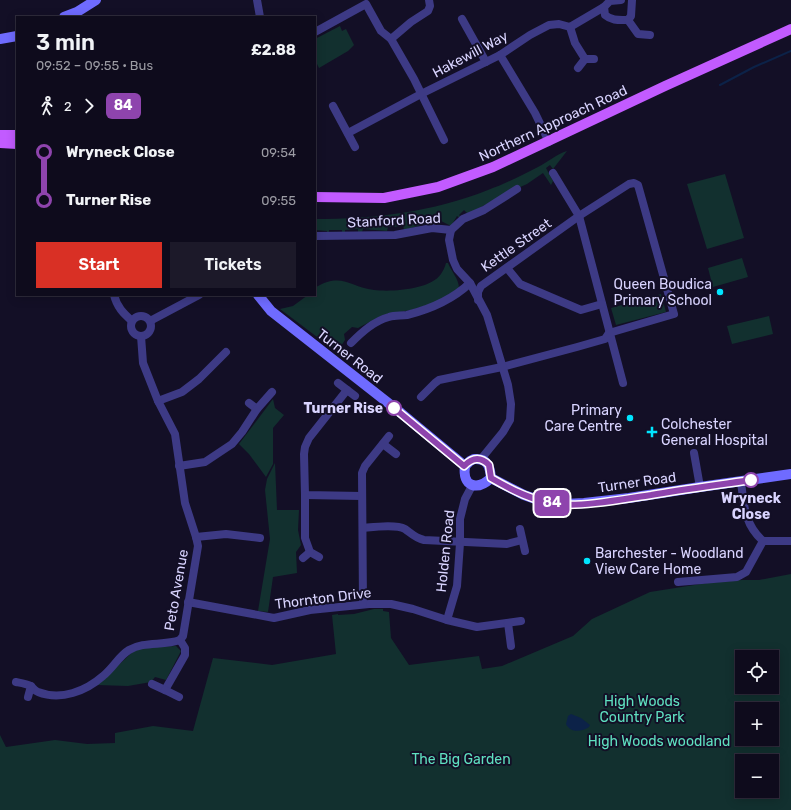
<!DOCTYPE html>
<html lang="en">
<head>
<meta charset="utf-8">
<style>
	body { margin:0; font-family:Rubik,sans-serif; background:#1c1929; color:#f1f3f6; height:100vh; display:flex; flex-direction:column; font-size:15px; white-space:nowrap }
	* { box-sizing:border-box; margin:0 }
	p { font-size:13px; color:#9b9ba3 }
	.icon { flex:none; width:22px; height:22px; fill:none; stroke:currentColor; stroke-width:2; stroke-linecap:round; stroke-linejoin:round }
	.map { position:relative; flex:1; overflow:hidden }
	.panel { position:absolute; left:16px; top:16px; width:300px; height:280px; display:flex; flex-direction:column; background:#0e0b1c; border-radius:0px; box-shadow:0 2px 10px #0003,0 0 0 1px #2e2b3b }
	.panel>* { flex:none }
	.badge { padding:0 8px; border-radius:6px; font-size:14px; line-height:26px }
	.tools { position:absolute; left:735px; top:650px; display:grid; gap:8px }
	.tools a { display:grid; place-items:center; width:44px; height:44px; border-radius:0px; background:#0e0b1c; box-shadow:0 2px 10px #0003,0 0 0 1px #2e2b3b; font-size:20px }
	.map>.badge { position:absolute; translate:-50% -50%; box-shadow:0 0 0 2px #fff }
	.legs { display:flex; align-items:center; gap:6px; height:44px; padding:0 20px; font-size:13px }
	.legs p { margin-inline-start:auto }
	.head { display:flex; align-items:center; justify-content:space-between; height:68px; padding:0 20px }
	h1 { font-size:22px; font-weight:600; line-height:30px }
	.cta { display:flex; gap:8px; margin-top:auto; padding:8px 20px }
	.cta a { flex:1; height:46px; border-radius:0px; background:#d93025; color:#fff; font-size:16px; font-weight:600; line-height:46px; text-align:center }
	.cta a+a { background:#1c1929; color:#f1f3f6 }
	ul { padding:0 20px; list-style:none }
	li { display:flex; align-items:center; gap:14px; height:48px; font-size:15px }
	li i { display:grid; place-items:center; width:6px; height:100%; margin:0 5px; background:currentColor }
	li i::after { content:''; width:10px; height:10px; margin:-5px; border:3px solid; border-radius:50%; background:#0e0b1c }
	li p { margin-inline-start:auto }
	li:first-child i { background:linear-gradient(#0000 50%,currentColor 0) }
	li:last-child i { background:linear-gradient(currentColor 50%,#0000 0) }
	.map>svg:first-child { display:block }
	.green { fill:#12302f; fill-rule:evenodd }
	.water { fill:#0c2248 }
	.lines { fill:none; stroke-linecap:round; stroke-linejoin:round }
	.stream { stroke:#0c2248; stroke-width:2 }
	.street { stroke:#3d3a85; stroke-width:8 }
	.secondary { stroke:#6f6bff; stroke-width:10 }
	.primary { stroke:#c25bff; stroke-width:10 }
	.line-1-casing { stroke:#fff; stroke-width:9 }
	.line-1 { stroke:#8e44ad; stroke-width:6 }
	.poi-dot { fill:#00e5ff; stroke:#130f26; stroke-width:1.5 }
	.stop-1-dot { fill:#fff; stroke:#8e44ad; stroke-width:2 }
	.labels { text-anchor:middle; stroke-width:4; stroke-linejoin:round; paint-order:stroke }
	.street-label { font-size:14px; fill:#d9d4ff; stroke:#130f26 }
	.poi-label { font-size:14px; fill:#d9d4ff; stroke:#130f26; text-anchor:end }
	.stop-label { font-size:14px; font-weight:bold; fill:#d9d4ff; stroke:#130f26; text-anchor:end }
	.park-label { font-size:14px; fill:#5fe0c0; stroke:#130f26 }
</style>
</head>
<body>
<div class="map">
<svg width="791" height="810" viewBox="0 0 791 810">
	<rect width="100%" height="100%" fill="#130f26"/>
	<g class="green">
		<polygon points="340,26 342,31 346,29 354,45 348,51 319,68 315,60 315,39"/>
		<path d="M 567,151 L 553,169 L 550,165 L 546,168 L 553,181 L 551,185 L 543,173 L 527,184 L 509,192 L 468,214 L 464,210 L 459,215 L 462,218 L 461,219 L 457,216 L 451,226 L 437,219 L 436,225 L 430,226 L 429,223 L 404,230 L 403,225 L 395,227 L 388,227 L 387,231 L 363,229 L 362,232 L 358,232 L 358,229 L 345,230 L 345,233 L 342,233 L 342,230 L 329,230 L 329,234 L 327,234 L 327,231 L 315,230 L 315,219 C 374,219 433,212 488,190 C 505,184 522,175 538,167 C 548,162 557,154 567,151 Z"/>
		<polygon points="725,174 744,238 707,249 687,184"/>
		<polygon points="742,258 748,277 713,287 708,268"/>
		<path d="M 446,263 L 448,263 C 451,271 459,279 459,288 L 437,302 L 411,310 L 383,315 L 358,328 L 352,327 L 344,334 L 345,340 L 337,352 L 280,309 L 293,306 L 308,295 L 315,295 L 316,287 C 342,272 350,287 374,290 C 391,292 430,290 441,274 C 443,271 445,267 446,263 Z"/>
		<polygon points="661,294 666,312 616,325 611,308"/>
		<polygon points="769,316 773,334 732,344 727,326"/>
		<polygon points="273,399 275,408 284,415 273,428 273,464 266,477 249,454 239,444"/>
		<polygon points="275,463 277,510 299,510 298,530 301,545 296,552 297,573 273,577 268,612 258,611 270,539 265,490 267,479"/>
		<path d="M 791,574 L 791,810 L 0,810 L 0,735 L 6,747 L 55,740 L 87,744 L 115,743 L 115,733 L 153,726 L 193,731 L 213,658 L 272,665 L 336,654 L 332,615 L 338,614 L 338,615 L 354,614 L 374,609 L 383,609 L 383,611 L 389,612 L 391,638 L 409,665 L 479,656 L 482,669 L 502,666 L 573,636 L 592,619 L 650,592 L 707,583 L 742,580 L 759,580 ZM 742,657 L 772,657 L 772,687 L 742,687 ZM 742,709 L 772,709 L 772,739 L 742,739 ZM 742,761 L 772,761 L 772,791 L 742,791 Z"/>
		<polygon points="176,646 181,651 166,680 155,677 151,682 128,686 97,685 137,648"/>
	</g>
	<path class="water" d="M 571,714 L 581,718 L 590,725 L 589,727 C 582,732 570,733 566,724 L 568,716 Z"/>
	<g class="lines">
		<polyline class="stream" points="720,85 754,67 791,51"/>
		<g class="street">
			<polyline points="257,0 260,17"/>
			<path d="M 604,7 L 605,15 C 612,21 619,20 628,20 L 631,16 L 632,0"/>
			<polyline points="462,19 486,62"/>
			<polyline points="628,20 638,34 650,35"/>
			<polyline points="570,27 575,43 585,59"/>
			<polyline points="315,32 366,4 381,31 391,39 414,79 444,140"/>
			<polyline points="391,39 411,22 428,11 430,6 429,0"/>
			<polyline points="500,55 535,113 549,142"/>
			<polyline points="578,68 585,59 594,59"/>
			<polyline points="333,106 355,147"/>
			<polyline points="348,133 421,94 500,55 530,35 549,25 559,24 570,27 604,7 610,1 621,0"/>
			<polyline points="553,173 579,216 623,383"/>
			<polyline points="315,236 395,235 432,228 451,230"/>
			<polyline points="507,268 520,284 581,310 602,304"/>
			<path d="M 114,295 C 117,307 123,313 132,321"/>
			<circle cx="141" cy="326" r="10"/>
			<polyline points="150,321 199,295"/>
			<path d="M 351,343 C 362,332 374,321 389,317 C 395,315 401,316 407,315 C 431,309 452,300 470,283"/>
			<polyline points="338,383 355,396"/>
			<polyline points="347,390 309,438 305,447 304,454 305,495 362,496"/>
			<polyline points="421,397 435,383 439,380 502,367 577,347 605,339 609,333 674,314 638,185 634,183 629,184 579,216 481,286 478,292 478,300"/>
			<polyline points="158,401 182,392 199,379 226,352"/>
			<polyline points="249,403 257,409"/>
			<polyline points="383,444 396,454"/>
			<polyline points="694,453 700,487"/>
			<polyline points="481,459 503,432 510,420 511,404 508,385 487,315 470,283 457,269 453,260 449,240 451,230 463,219 484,210 517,189"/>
			<polyline points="179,466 205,462 232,444 242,432 257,409 272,392"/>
			<path d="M 741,482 C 744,505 744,524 763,541"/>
			<polyline points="305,495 305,538 310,552 319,557"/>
			<path d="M 363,528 C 374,527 396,524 405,529 C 412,534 415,538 424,540 L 507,544 L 522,540"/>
			<polyline points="520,529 525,551"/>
			<polyline points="196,537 226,534 260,538"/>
			<polyline points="303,558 310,552"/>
			<polyline points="678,582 737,577 746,572 763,541 791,541"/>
			<polyline points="188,602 274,618 310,610 369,604 391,604 413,609 447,620 477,627 521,621"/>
			<polyline points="363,604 362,473 365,466 389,436"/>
			<polyline points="447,620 457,586 460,543 460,519 465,499 472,486"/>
			<polyline points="508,623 511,646"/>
			<path d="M 16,682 C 21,683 27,684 31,686 C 33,688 35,691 38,692 C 61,701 86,691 103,676 C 113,668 119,656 129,650 C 144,641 163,646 180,640 L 183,636 L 198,546 L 196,537 L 185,503 L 175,434 L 158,401 L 143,363 L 141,336"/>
			<polyline points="152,684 165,690 185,655 185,648 180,640"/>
			<polyline points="165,690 179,697"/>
			<polyline points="28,697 31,686"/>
		</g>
		<g class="secondary">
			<polyline points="64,17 77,12 96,0"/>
			<polyline points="0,39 17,36"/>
			<polyline points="258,295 271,311 401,413 465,466"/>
			<path d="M 474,459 C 488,458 490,467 491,478 C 477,491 462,487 465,466 L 470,461 Z"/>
			<polyline points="491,478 524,495 541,501 565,504 584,503 629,498 700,487 791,474"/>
		</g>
		<g class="primary">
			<polyline points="0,135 17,135"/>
			<polyline points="0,143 17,144"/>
			<polyline points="315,197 384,198 438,187 493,167 665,86 791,29"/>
		</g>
	</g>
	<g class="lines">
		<g class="line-1-casing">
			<path id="line-1" d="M 394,408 L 464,466 C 472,458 480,456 489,465 L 491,478 C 512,490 533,501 557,504 C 583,507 624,499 651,495 C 685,489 718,485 751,480"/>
		</g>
		<use href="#line-1" class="line-1"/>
	</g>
	<g class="poi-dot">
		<circle cx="720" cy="292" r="4"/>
		<circle cx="630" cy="418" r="4"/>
		<path d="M650 426h4v4h4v4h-4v4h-4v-4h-4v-4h4z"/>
		<circle cx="587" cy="561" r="4"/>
	</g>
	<g class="stop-1-dot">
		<circle cx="394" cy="408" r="7"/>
		<circle cx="751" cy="480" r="7"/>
	</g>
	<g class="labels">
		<g class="street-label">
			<text transform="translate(470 54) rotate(-28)" y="5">Hakewill Way</text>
			<text transform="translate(553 123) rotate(-25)" y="5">Northern Approach Road</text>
			<text transform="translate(394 220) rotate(-3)" y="5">Stanford Road</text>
			<text transform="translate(516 245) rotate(-35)" y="5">Kettle Street</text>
			<text transform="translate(350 356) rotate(38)" y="5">Turner Road</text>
			<text transform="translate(637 482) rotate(-8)" y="5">Turner Road</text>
			<text transform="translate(445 551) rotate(-84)" y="5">Holden Road</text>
			<text transform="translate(176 590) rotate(-80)" y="5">Peto Avenue</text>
			<text transform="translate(323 598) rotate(-7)" y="5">Thornton Drive</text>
		</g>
		<g class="poi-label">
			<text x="712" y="289">Queen Boudica<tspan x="712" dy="16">Primary School</tspan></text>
			<text x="622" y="415">Primary<tspan x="622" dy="16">Care Centre</tspan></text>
			<text x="661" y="429" text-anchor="start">Colchester<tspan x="661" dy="16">General Hospital</tspan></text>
			<text x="595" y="558" text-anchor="start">Barchester - Woodland<tspan x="595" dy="16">View Care Home</tspan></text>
		</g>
		<g class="stop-label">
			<text x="383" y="413">Turner Rise</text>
			<text x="751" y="503" text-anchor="middle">Wryneck<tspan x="751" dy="16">Close</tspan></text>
		</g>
		<g class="park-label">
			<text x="642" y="706">High Woods<tspan x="642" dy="16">Country Park</tspan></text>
			<text x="659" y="746">High Woods woodland</text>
			<text x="461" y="764">The Big Garden</text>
		</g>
	</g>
</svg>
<div class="tools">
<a><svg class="icon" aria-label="locate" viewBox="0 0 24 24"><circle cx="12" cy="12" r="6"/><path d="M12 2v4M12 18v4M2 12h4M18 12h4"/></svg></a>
<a>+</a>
<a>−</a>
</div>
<b class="badge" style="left:552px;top:503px;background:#8e44ad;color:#fff">84</b>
<section class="panel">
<div class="head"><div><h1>3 min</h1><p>09:52 – 09:55 · Bus</p></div><b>£2.88</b></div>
<div class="legs"><svg class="icon" aria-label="walk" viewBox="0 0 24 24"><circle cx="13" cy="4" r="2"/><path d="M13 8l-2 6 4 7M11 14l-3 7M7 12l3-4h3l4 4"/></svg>2<svg class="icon" aria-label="forward" viewBox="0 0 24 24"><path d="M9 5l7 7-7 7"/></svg><b class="badge" style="background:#8e44ad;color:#fff">84</b></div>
<ul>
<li><i style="color:#8e44ad"></i><b>Wryneck Close</b><p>09:54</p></li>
<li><i style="color:#8e44ad"></i><b>Turner Rise</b><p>09:55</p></li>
</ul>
<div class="cta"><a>Start</a><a>Tickets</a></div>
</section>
</div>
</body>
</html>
